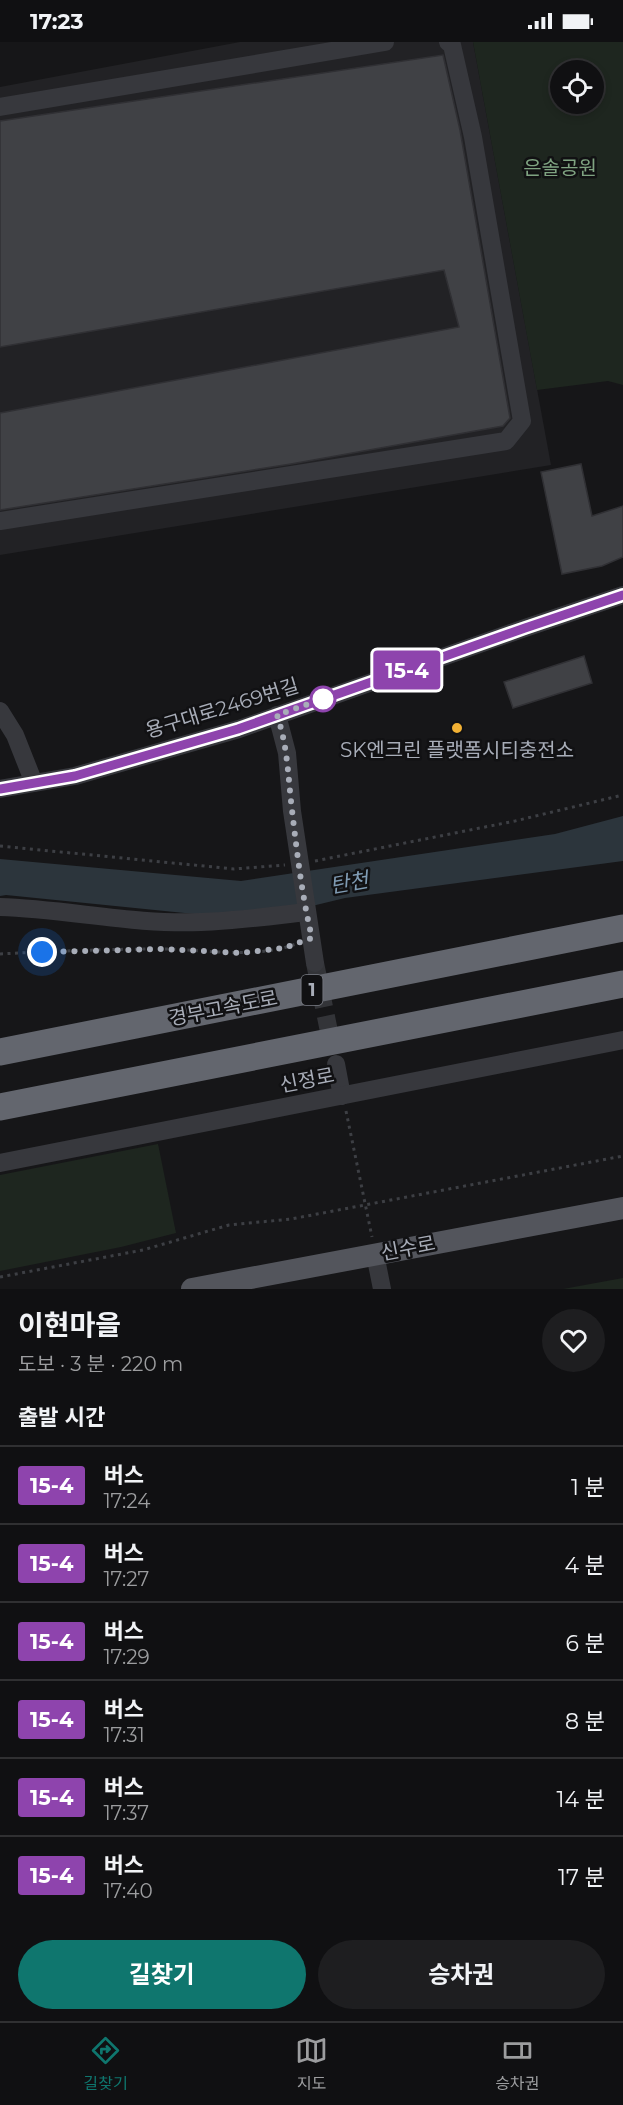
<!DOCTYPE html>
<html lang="ko">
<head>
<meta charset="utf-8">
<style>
	body { margin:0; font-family:Montserrat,"Noto Sans KR",sans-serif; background:#1e1e20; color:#f1f3f6; height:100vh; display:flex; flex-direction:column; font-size:22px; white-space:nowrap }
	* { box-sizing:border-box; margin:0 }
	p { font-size:20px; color:#9c9d9f }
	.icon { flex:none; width:33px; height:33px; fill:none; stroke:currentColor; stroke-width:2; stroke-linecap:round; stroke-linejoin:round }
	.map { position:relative; height:1247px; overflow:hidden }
	.sheet { display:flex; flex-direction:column; background:#101012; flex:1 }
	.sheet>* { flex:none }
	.badge { padding:0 12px; border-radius:4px; font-size:21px; line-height:39px }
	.controls { position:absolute; left:550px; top:18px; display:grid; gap:12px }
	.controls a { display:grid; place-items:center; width:54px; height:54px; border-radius:50%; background:#101012; box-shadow:0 3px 9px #0003,0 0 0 2px #303032; font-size:30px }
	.you { position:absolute; width:30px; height:30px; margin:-15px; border:4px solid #fff; border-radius:50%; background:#1a73e8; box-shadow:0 0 0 9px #1a73e833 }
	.map>.badge { position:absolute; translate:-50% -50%; box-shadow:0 0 0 3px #fff }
	h2 { padding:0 18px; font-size:22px; line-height:54px }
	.round { display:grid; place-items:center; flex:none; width:63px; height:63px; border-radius:32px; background:#1e1e20 }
	.summary { display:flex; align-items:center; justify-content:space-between; height:102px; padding:0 18px }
	h1 { font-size:28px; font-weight:700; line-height:45px }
	.button { display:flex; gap:12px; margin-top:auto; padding:12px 18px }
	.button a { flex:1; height:69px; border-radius:36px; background:#0f766e; color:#fff; font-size:24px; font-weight:700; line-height:69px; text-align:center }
	.button a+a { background:#1e1e20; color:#f1f3f6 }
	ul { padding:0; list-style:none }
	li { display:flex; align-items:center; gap:18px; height:78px; padding:0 18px; border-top:2px solid #303032 }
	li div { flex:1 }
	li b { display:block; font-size:22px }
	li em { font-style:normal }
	li .badge { min-width:66px; font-weight:700; text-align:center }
	.status { display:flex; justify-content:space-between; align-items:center; height:42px; padding:0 30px; background:#101012; direction:ltr }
	.status svg { height:16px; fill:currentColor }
	.tab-bar { display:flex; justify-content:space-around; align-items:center; height:84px; border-top:2px solid #303032; background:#101012; font-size:16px; color:#9c9d9f }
	.tab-bar a { display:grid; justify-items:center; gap:3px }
	.tab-bar .selected { color:#0f766e }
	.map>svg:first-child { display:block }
	.built { fill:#222225 }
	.green { fill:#1e261f; fill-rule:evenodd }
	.water { fill:#2c353c }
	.building { fill:#404145; stroke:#303034; stroke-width:1.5 }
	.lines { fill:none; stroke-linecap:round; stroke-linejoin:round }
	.minor-tunnel { stroke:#333438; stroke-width:18; stroke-dasharray:18 9; stroke-linecap:butt }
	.path { stroke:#3d3f44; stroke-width:3; stroke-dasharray:3 4.5; stroke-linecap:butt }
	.minor { stroke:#37383d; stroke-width:18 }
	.major { stroke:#53555c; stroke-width:22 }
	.highway { stroke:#63666e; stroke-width:27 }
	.line-casing { stroke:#fff; stroke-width:14 }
	.line { stroke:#8e44ad; stroke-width:9 }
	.walk { stroke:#a8adb8; stroke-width:6; stroke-dasharray:0 10.8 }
	.stop-dot { fill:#fff; stroke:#8e44ad; stroke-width:3 }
	.poi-dot { fill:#f2b134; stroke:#111113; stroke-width:2 }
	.labels { text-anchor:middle; stroke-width:5; stroke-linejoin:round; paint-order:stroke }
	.shield { fill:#111113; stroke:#7b7e86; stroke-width:1.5 }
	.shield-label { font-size:18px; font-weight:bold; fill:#a8adb8 }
	.park-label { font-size:20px; fill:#7fa381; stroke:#111113 }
	.street-label { font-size:20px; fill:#a8adb8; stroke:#111113 }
	.poi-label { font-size:20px; fill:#a8adb8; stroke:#111113 }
	.water-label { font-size:21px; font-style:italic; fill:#7f9bb3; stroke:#111113 }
</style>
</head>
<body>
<div class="status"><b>17:23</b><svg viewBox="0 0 49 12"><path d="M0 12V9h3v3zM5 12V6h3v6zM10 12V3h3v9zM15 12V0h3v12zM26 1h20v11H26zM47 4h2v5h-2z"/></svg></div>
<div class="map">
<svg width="623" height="1247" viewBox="0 0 623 1247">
	<rect width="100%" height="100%" fill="#161618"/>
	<polygon class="built" points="240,0 473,0 551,423 0,513 0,45"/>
	<g class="green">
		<path d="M 473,0 L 623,0 L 623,343 L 608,339 L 537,348 ZM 594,28 L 594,62 L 561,62 L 561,28 Z"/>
		<polygon points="158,1102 176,1191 121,1205 0,1229 0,1133"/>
		<polygon points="623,1236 623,1247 563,1247"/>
	</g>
	<polygon class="water" points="623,774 623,819 345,856 254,878 6,853 0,854 0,817 241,839 555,792"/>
	<g class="building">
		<polygon points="443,13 460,88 510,376 503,384 291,422 0,468 0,371 459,285 444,228 0,305 0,79"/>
		<polygon points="581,422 592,474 623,464 623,515 602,524 562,532 541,430"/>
		<polygon points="584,614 592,641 513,666 504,640"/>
	</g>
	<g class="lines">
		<polyline class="minor-tunnel" points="315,921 333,1009"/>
		<g class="path">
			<polyline points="0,804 234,827 285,823"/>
			<polyline points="315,819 515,779 623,753"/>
			<path d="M 0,912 C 55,909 110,907 165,907 C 209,908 253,917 296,902"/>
			<polyline points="346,1069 372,1195"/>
			<polyline points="0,1235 143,1208 229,1183 291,1177 623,1114"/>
		</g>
		<g class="minor">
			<polyline points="0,65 385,0"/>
			<polyline points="0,479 506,399 522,379 473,95 452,3 448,0"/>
			<polyline points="0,669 15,693 34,741"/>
			<polyline points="277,673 287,711 292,769 315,921"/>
			<polyline points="0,747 75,734 239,687 525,586 623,553"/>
			<path d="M 0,865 C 67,867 134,883 201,880 C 236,879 271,874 306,870"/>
			<polyline points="336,1022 342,1054"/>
			<polyline points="0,1121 623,998"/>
			<polyline points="375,1212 382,1247"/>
		</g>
		<polyline class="major" points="192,1247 623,1166"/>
		<g class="highway">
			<polyline points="0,1010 623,886"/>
			<polyline points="0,1065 623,942"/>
		</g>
	</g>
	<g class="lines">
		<g class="line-casing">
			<polyline id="line" points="0,747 75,734 238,687 525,586 623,553"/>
		</g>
		<use href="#line" class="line"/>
		<path class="walk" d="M 42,910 L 164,907 L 241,911 L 284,906 L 312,896 C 302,854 297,811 292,768 C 288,736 288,705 277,673 L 323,657"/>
	</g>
	<circle class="stop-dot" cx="323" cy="657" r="12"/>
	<circle class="poi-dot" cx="457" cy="686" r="6"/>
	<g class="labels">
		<rect class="shield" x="301.5" y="933" width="21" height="30" rx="4.5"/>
		<g class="shield-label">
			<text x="312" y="954">1</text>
		</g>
		<g class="park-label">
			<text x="560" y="133">은솔공원</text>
		</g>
		<g class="street-label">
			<text transform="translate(222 666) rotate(-17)" y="7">용구대로2469번길</text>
			<text transform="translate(223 966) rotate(-11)" y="7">경부고속도로</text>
			<text transform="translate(307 1038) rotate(-11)" y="7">신정로</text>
			<text transform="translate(408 1206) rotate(-11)" y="7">신수로</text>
		</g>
		<g class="poi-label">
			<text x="457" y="715">SK엔크린 플랫폼시티충전소</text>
		</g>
		<g class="water-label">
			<text transform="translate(349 841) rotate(-10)" y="7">탄천</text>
		</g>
	</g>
</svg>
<div class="controls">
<a><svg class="icon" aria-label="locate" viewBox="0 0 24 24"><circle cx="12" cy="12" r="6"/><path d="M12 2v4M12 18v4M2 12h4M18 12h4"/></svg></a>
</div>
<div class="you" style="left:42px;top:910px"></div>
<b class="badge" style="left:407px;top:628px;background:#8e44ad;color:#fff">15-4</b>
</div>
<section class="sheet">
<div class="summary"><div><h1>이현마을</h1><p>도보 · 3 분 · 220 m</p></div><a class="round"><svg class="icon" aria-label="heart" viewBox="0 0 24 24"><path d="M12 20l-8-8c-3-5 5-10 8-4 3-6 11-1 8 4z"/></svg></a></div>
<h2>출발 시간</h2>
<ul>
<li><span class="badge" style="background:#8e44ad;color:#fff">15-4</span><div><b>버스</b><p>17:24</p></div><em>1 분</em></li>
<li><span class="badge" style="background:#8e44ad;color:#fff">15-4</span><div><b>버스</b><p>17:27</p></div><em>4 분</em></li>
<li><span class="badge" style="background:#8e44ad;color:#fff">15-4</span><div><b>버스</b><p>17:29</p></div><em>6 분</em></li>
<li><span class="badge" style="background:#8e44ad;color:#fff">15-4</span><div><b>버스</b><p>17:31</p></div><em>8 분</em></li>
<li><span class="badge" style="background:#8e44ad;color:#fff">15-4</span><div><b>버스</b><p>17:37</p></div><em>14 분</em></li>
<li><span class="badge" style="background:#8e44ad;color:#fff">15-4</span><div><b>버스</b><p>17:40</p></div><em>17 분</em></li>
</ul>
<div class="button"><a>길찾기</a><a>승차권</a></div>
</section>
<nav class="tab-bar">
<a class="selected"><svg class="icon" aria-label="directions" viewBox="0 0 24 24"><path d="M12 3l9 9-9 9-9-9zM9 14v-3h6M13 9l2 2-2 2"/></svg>길찾기</a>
<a><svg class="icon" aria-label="map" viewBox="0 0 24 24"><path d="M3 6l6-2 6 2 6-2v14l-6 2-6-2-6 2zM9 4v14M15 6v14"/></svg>지도</a>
<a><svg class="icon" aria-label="tickets" viewBox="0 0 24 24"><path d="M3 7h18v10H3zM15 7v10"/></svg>승차권</a>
</nav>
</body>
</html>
